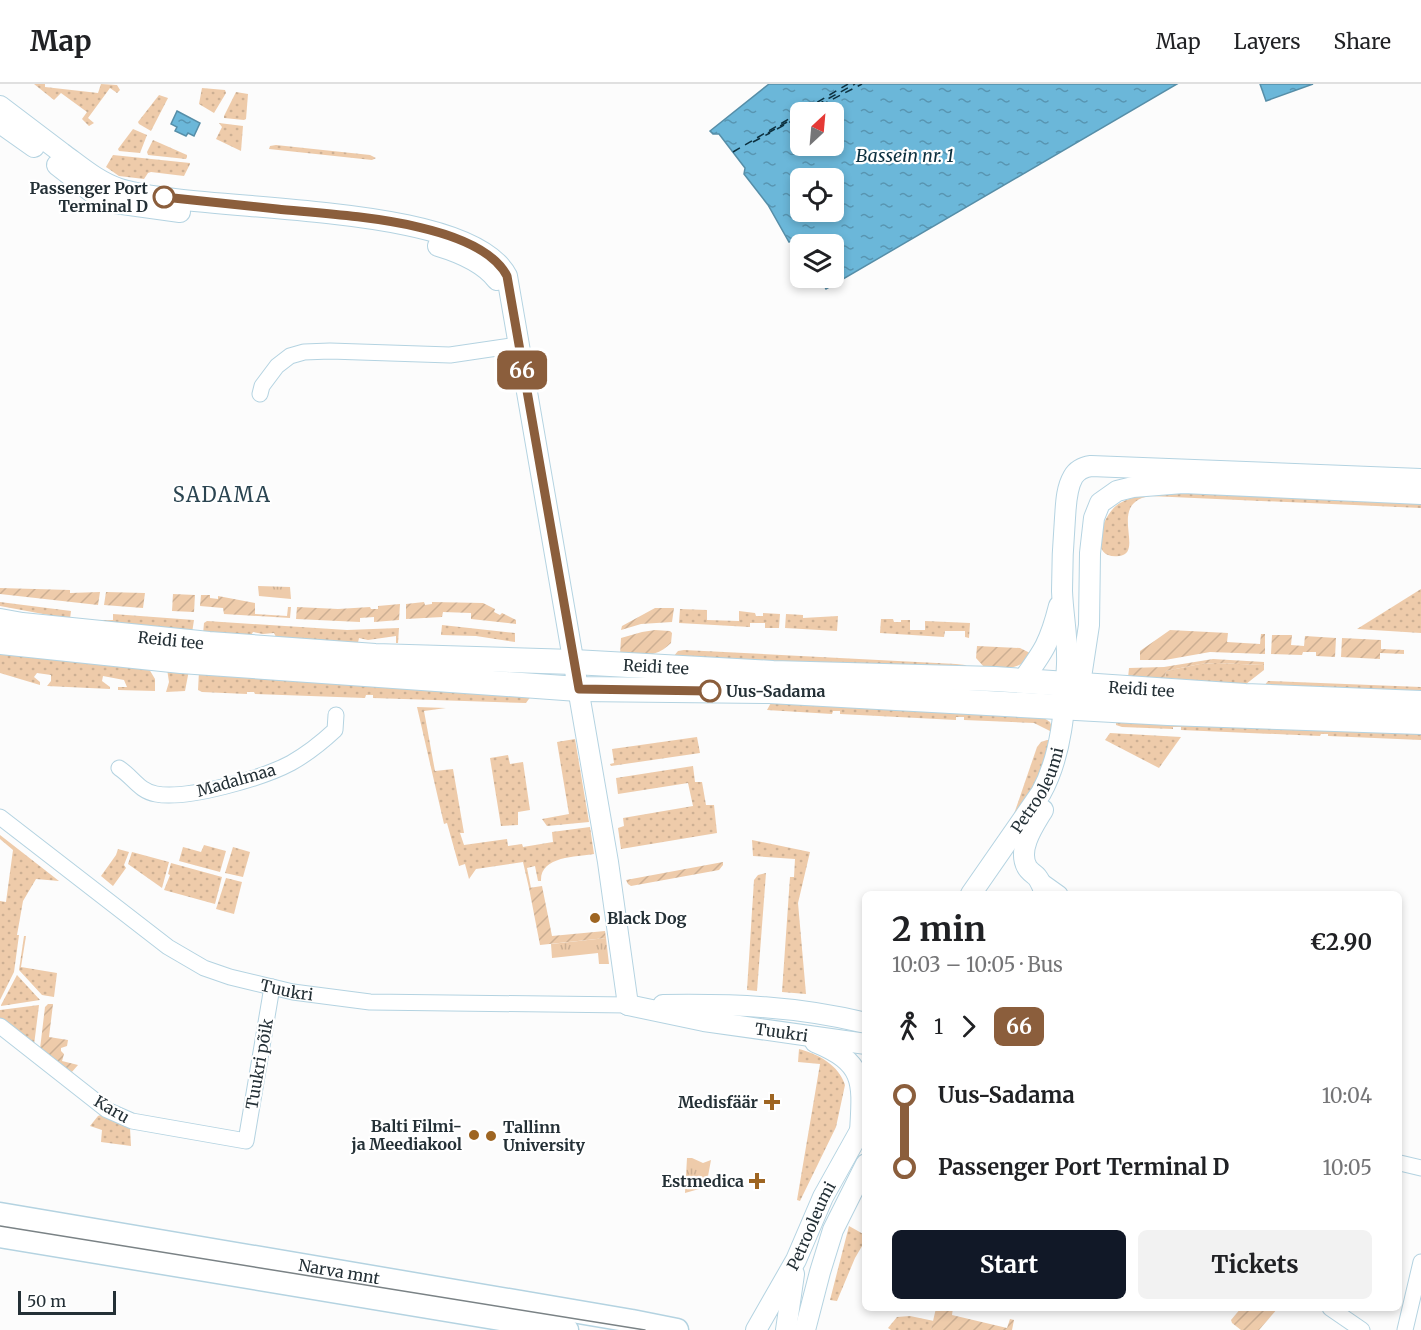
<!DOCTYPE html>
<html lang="en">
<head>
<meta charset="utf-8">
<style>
	body { margin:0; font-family:Merriweather,serif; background:#f2f2f2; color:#202124; height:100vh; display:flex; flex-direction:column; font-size:22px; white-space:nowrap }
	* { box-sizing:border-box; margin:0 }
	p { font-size:20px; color:#757577 }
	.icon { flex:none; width:33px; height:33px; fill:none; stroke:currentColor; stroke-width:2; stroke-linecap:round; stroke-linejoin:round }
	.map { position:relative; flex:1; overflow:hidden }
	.drawer { position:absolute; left:862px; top:807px; width:540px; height:420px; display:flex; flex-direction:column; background:#fff; border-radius:9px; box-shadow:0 3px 9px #0003 }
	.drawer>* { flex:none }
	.badge { padding:0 12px; border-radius:9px; font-size:21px; line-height:39px }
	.needle { width:39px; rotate:26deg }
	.buttons { position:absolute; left:790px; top:18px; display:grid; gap:12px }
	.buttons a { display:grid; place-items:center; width:54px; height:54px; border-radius:9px; background:#fff; box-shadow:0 3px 9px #0003; font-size:30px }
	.scale { position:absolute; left:18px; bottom:15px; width:98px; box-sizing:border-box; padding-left:6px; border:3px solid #243036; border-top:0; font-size:16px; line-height:21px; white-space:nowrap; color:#243036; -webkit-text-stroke:4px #fff; paint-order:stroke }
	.map>.badge { position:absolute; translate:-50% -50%; box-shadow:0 0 0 3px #fff }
	.legs { display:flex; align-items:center; gap:9px; height:66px; padding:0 30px; font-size:20px }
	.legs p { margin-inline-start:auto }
	.head { display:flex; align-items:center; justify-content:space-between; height:102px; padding:0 30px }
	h1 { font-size:33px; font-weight:700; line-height:45px }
	.primary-button { display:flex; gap:12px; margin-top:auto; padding:12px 30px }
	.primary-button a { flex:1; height:69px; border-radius:9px; background:#111827; color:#fff; font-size:24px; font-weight:700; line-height:69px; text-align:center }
	.primary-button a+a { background:#f2f2f2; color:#202124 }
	ul { padding:0 30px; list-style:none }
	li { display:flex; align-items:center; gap:21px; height:72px; font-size:22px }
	li i { display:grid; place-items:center; width:9px; height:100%; margin:0 8px; background:currentColor }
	li i::after { content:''; width:15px; height:15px; margin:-8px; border:4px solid; border-radius:50%; background:#fff }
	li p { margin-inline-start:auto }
	li:first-child i { background:linear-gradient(#0000 50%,currentColor 0) }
	li:last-child i { background:linear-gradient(currentColor 50%,#0000 0) }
	header { display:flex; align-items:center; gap:36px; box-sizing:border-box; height:84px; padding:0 30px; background:#fff; border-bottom:2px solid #e0e0e0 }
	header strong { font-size:28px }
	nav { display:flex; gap:33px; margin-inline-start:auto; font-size:21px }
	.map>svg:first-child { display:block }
	.grass { fill:url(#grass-dots) }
	.park { fill:url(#park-tufts) }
	.garden { fill:url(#garden-furrows) }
	.water { fill:url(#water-ripples); stroke:#568ea8; stroke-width:1.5; fill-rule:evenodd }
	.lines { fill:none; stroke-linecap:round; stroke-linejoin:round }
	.ferry { stroke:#0d3140; stroke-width:1.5; stroke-dasharray:8 6; stroke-linecap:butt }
	.minor-casing { stroke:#b4d3e1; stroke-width:17 }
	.tertiary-casing { stroke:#b4d3e1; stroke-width:22 }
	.secondary-casing { stroke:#b4d3e1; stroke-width:25 }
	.primary-casing { stroke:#b4d3e1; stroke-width:26 }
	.minor { stroke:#fff; stroke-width:15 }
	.tertiary { stroke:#fff; stroke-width:20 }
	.secondary { stroke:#fff; stroke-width:22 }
	.primary { stroke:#fff; stroke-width:24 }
	.tram { stroke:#7a8285; stroke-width:1.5 }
	.line-1-casing { stroke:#fff; stroke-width:14 }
	.line-1 { stroke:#8b5e3c; stroke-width:9 }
	.stop-1-dot { fill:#fff; stroke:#8b5e3c; stroke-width:3 }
	.poi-dot { fill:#9e6522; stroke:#fff; stroke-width:2 }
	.labels { text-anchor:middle; stroke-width:4.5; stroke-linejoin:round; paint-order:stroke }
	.stop-label { font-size:16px; font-weight:bold; fill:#243036; stroke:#fff; text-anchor:end }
	.street-label { font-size:16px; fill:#243036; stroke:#fff }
	.poi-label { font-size:16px; font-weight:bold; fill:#243036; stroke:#fff; text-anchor:end }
	.water-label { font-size:18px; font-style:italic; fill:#0d3140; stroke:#fff }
	.quarter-label { font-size:20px; letter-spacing:1.5px; fill:#2b4551; stroke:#fff }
</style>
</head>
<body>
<header>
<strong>Map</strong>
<nav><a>Map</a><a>Layers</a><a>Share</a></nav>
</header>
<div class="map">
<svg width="1421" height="1246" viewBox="0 0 1421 1246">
	<defs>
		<pattern id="grass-dots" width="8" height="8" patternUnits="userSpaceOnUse" patternTransform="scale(1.5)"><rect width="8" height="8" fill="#eecbaa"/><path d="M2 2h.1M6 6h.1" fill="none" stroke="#ccaf93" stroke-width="1.8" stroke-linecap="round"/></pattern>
		<pattern id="park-tufts" width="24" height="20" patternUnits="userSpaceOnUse" patternTransform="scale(1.5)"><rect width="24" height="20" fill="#eecbaa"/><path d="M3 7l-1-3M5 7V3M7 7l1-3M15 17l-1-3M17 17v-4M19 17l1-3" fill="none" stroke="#ccaf93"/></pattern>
		<pattern id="garden-furrows" width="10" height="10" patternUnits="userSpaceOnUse" patternTransform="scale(1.5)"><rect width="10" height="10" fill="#eecbaa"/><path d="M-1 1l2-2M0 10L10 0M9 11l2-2" fill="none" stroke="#ccaf93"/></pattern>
		<pattern id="water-ripples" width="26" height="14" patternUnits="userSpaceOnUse" patternTransform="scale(1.5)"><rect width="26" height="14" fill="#6bb7d9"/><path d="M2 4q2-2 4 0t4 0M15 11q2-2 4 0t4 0" fill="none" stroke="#5895b1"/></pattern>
	</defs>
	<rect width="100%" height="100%" fill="#fcfcfc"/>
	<g class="grass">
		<polygon points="34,0 45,0 45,3 98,9 101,0 117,1 120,6 117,9 110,4 88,34 94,39 89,42 82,35 87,28 61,9 54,16"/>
		<polygon points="202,4 225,6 226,9 214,29 199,20"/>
		<polygon points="236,8 248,10 246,35 244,36 224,34 224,32"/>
		<polygon points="159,11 168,14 151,47 139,40 138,38"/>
		<polygon points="219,39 243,42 241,67 216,55 222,43"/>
		<polygon points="133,45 147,51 140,69 119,67 118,65"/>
		<polygon points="153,56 187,71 187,73 186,75 148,71 147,68"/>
		<polygon points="276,61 370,71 376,74 372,76 269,65 270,62"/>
		<polygon points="113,71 190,79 190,80 184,92 151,88 148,89 144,95 119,92 106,83"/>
		<path d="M 1174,408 L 1421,419 L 1421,424 L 1150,412 C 1106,419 1146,469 1119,472 C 1086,476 1102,429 1120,419 C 1136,410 1157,410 1174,408 Z"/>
		<polygon points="1421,505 1421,549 1357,545"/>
		<polygon points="0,518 71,527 70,535 0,522"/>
		<polygon points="680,525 707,526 707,536 739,537 739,527 755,529 756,532 763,532 763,529 780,530 779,544 765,544 765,539 750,539 750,543 679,539"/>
		<polygon points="113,530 194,536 192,549 93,539 93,536 113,536"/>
		<polygon points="786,530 803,531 803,534 838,532 837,547 785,544"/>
		<polygon points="881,535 893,535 894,538 901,538 901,536 910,536 910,546 925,546 925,537 970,539 969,554 965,553 965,547 945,547 944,553 880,549"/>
		<polygon points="207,537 347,546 399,544 398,559 396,559 396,552 368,556 359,554 357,563 278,557 274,549 263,550 253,548 249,555 203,550 204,539"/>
		<polygon points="442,541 515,549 515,558 476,552 441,551"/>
		<polygon points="0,566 149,585 155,595 155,607 118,606 118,603 127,603 124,596 103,592 102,597 110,603 110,605 47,602 51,597 51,591 37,589 34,593 40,598 40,601 0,589"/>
		<polygon points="684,566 956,580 965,581 969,584 673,573 678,567"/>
		<polygon points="1216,579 1264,581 1264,586 1246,600 1165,594 1166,587 1200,580"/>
		<polygon points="167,585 189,586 185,607 166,608 169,598"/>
		<polygon points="199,587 462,609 531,612 526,619 373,614 373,611 366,611 365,614 255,610 254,608 247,608 247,610 202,608 198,606"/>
		<polygon points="1268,597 1421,603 1421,610 1264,602"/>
		<polygon points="772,617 1044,634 1050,638 1054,649 1034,639 964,636 964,633 956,633 956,636 840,630 840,627 833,627 832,630 767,626"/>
		<path d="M 417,623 L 446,624 L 424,627 L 435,687 L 453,685 L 464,749 L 460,749 L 464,761 L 507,755 L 508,762 L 522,760 L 523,763 L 553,758 L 552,748 L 590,743 L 594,770 C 576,773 540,772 541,797 L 538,797 L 535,782 L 527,784 L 531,804 L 529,804 L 523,778 L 476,785 L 469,795 L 465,780 L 459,782 L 447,739 L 444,740 Z"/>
		<polygon points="1116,636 1421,647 1421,656 1328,652 1328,650 1321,650 1320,652 1181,646 1181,643 1173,643 1173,645 1122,643 1116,641"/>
		<polygon points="1110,649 1181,653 1159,684 1105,656"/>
		<polygon points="697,653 700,669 611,682 610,680 614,679 612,665"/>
		<polygon points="575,655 589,738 547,742 542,735 569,730 557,658"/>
		<polygon points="1047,656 1051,656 1050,679 1016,732 1014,730 1037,663 1041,658"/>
		<polygon points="508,671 510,680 523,678 530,726 518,728 518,741 501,742 490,674"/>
		<polygon points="693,682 695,698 702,698 706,721 714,721 717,749 621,765 618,744 624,742 623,734 693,722 688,699 618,710 616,694"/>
		<polygon points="0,751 59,797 36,795 23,817 17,851 19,851 14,888 0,916 0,817 6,818 13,766 0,755"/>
		<polygon points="752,756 810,768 798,819 806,910 782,908 790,793 794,793 795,775 753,772"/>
		<polygon points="204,761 226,767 220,788 179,777 183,763 201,768"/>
		<polygon points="233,763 250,768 243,793 225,789"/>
		<polygon points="118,765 129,768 124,781 126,784 113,802 101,792 116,771"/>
		<polygon points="132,768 169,778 162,804 128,780"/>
		<polygon points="171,779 222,793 215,820 164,806 170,791 168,790"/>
		<polygon points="766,789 757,907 747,906 754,796 758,791"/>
		<polygon points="226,794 242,798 234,830 216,825"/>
		<polygon points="24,852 26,852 21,883 57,889 54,913 42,911 19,886"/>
		<polygon points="17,891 40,916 1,922 1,921"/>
		<polygon points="39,921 34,961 0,934 0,926"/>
		<path d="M 799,965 C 818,970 839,981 845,1001 L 836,1043 L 800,1117 L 797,1116 L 820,980 L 798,978 Z"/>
		<polygon points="103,1030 130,1044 131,1062 101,1058 102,1046 90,1042 98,1032"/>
		<polygon points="849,1142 865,1151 865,1157 855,1174 837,1217 830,1216"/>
		<polygon points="910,1232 934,1237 931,1246 891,1246 888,1244 897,1233"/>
	</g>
	<g class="park">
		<polygon points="258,502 290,503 291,515 259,512"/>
		<polygon points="606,854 609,880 599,880 598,869 552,874 551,860"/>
		<polygon points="687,1074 692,1074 703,1079 711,1076 706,1103 685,1109"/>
	</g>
	<g class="garden">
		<polygon points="0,504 70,506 70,509 100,508 98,521 0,510"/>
		<polygon points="106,508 145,509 143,524 104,521"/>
		<polygon points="173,510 195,511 194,528 172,527"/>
		<polygon points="201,511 210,511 210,514 218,515 218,512 255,519 255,530 287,532 288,523 291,523 290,534 224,530 223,524 200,522"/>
		<polygon points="424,518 425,521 432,520 432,518 483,519 495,525 494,528 500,531 502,529 516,536 516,540 471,535 471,529 443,528 442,533 406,535 406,520"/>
		<polygon points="400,520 399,536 374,538 374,533 360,534 360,538 296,535 297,523 338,525 370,523 371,525 378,525 378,522"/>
		<polygon points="655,524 674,524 672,538 641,540 621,546 622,542"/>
		<path d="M 655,546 L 670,547 L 672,549 L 671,559 C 656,574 641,572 620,571 L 621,554 L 642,548 Z"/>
		<polygon points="1170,546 1228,549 1227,558 1260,560 1261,550 1265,550 1265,570 1210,568 1165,576 1140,576 1140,567"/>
		<polygon points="1272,551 1292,551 1291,561 1304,562 1305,552 1336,554 1335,573 1316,572 1316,568 1303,568 1302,571 1271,570"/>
		<polygon points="1342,554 1381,556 1381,565 1404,566 1404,570 1380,569 1380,575 1341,573"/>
		<path d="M 977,562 L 1020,564 L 1032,570 C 1018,588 1004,584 984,583 L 976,574 Z"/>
		<polygon points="1213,575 1264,578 1264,581 1216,579 1200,580 1166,587 1165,594 1128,594 1129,584 1164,583"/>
		<polygon points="723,778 723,781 719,786 631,802 628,800 626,796"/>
		<polygon points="542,802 552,852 605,847 606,854 540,861 529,804"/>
		<polygon points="48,920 53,920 49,953 68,956 67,962 61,964 61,967 64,970 62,977 78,981 71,989 40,965 45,923"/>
		<polygon points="936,1224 953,1224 952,1231 1007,1244 1010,1235 1014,1236 1012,1246 931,1246"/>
		<polygon points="1241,1224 1278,1224 1259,1246 1241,1246 1232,1239 1231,1236"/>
	</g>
	<g class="water">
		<path d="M 769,0 L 1177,0 L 826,205 L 820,194 L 834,194 L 834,160 L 801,160 L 801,162 L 796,155 L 789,158 L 768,121 L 744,90 L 745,84 L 719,50 L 713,50 L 710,47 ZM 801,28 L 834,28 L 834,62 L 801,62 ZM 801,94 L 834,94 L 834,128 L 801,128 Z"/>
		<polygon points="1260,0 1313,0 1266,17"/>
		<polygon points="177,27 200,39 194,52 188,49 186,52 175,47 177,43 171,40"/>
	</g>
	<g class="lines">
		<g class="ferry">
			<polyline points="804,28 855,0"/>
			<polyline points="808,28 862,0"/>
			<polyline points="777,45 801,32"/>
			<polyline points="768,49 801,30"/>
			<polyline points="753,58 770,49"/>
			<polyline points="733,68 848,0"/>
		</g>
		<g class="minor-casing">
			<g id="minor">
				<polyline points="260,310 262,302 277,282 290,272 304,268 330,267 450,271 518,261"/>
				<path d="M 119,684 C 133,693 139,707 156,710 C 187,716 263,694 291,679 C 307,670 321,659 335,646 L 336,631"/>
				<path id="s1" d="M 0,733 L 168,863 L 204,884 L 230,893 L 293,908 L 370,918 L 628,921"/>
				<polyline points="1039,795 1060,810"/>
				<polyline points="0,942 107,1026 132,1037 246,1057 272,903"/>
				<polyline points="1400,1079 1421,1084"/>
				<polyline points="1330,1224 1362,1246"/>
				<polyline points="1405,1246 1421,1178"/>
			</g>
		</g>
		<g class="tertiary-casing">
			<g id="tertiary">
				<path d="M 0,22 C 21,38 41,53 62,69 C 80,82 98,98 120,105 C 202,130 468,116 507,192 L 608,778 L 628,921"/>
				<polyline points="0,39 34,63"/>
				<polyline points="57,81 93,109 115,119 180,128"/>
				<path d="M 438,162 C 458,168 484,179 497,196"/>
				<path d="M 1022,597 C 1044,567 1050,558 1059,522"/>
				<polyline points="1078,613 1089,541 1090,469 1094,434 1100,419 1117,407 1133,403 1183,399 1421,410"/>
				<path d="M 1043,726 C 1034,741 1017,765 1027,783 C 1029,787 1034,790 1037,793 C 1041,798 1043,804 1045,810"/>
				<path id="s2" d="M 971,810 L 1041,709 C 1062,671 1065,623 1067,580 C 1068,555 1063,532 1062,507 C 1062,483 1063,458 1065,434 C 1066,421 1066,405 1073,393 C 1077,386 1084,383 1091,382 L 1421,395"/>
				<path id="s3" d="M 628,921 L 704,937 L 866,960"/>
				<path d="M 663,921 C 735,920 796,922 866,939"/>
				<path d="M 815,958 C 866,979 863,998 860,1048"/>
				<path id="s4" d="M 756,1246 L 796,1176 L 823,1113 L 866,1036"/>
				<polyline points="786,1246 794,1190"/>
				<polyline points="805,1246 820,1188 833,1146 866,1080"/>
			</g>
		</g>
		<g class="secondary-casing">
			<g id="secondary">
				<path id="s5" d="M 0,1130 L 632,1237 L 677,1246"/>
				<polyline points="0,1152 567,1246"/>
			</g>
		</g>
		<g class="primary-casing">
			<g id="primary">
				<path id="s6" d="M 0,537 L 22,541 L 209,560 L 375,572 L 574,578 L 773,589 L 995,595 L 1245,612 L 1421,619"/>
				<polyline points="0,558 181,577 578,605 769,607 1168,629 1421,638"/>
			</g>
		</g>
		<use href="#minor" class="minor"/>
		<use href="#tertiary" class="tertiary"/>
		<use href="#secondary" class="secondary"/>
		<use href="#primary" class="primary"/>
		<polyline class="tram" points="0,1142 645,1246"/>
	</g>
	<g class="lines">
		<g class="line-1-casing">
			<path id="line-1" d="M 164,113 C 202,117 240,121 277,125 C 335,131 478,136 507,192 L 579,605 L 710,607"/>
		</g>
		<use href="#line-1" class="line-1"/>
	</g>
	<g class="stop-1-dot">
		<circle cx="164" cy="113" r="10"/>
		<circle cx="710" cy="607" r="10"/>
	</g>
	<g class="poi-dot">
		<circle cx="595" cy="834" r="6"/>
		<path d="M769 1009h6v6h6v6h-6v6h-6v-6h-6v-6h6z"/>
		<circle cx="474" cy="1051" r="6"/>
		<circle cx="491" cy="1052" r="6"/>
		<path d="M754 1088h6v6h6v6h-6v6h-6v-6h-6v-6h6z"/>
	</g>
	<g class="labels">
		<g class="stop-label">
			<text x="148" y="110">Passenger Port<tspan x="148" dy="18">Terminal D</tspan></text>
			<text x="726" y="613" text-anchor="start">Uus-Sadama</text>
		</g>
		<g class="street-label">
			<text dy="6" stroke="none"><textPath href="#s6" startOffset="172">Reidi tee</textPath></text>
			<text dy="6" stroke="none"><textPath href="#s6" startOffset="658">Reidi tee</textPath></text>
			<text dy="6" stroke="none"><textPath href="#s6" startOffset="1144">Reidi tee</textPath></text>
			<text transform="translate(236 696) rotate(-16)" y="6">Madalmaa</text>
			<text dy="6" stroke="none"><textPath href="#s2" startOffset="124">Petrooleumi</textPath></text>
			<text dy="6" stroke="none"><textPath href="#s1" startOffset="340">Tuukri</textPath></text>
			<text dy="6" stroke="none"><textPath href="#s3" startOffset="156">Tuukri</textPath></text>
			<text transform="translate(259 980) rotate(-80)" y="6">Tuukri põik</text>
			<text transform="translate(112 1025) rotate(30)" y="6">Karu</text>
			<text dy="6" stroke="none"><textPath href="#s4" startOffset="118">Petrooleumi</textPath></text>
			<text dy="6" stroke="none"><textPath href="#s5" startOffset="344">Narva mnt</textPath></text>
		</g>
		<g class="poi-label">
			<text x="607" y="840" text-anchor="start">Black Dog</text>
			<text x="758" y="1024">Medisfäär</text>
			<text x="462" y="1048">Balti Filmi-<tspan x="462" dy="18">ja Meediakool</tspan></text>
			<text x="503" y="1049" text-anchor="start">Tallinn<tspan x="503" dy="18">University</tspan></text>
			<text x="744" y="1103">Estmedica</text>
		</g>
		<g class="water-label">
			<text x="905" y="78">Bassein nr. 1</text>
		</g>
		<g class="quarter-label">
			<text x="222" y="418">SADAMA</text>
		</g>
	</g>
</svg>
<div class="buttons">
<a><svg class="needle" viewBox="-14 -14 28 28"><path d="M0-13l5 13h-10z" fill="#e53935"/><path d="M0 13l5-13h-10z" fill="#757577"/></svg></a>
<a><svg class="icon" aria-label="locate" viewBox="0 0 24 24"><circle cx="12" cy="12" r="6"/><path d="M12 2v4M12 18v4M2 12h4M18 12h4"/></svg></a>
<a><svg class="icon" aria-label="layers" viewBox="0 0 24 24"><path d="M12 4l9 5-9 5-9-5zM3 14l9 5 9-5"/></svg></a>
</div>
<div class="scale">50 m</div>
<b class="badge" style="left:522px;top:286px;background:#8b5e3c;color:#fff">66</b>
<section class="drawer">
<div class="head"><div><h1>2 min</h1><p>10:03 – 10:05 · Bus</p></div><b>€2.90</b></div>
<div class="legs"><svg class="icon" aria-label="walk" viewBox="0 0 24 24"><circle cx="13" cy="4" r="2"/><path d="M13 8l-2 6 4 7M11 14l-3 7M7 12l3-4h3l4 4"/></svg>1<svg class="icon" aria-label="forward" viewBox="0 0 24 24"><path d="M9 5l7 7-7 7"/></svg><b class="badge" style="background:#8b5e3c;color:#fff">66</b></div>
<ul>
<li><i style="color:#8b5e3c"></i><b>Uus-Sadama</b><p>10:04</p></li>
<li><i style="color:#8b5e3c"></i><b>Passenger Port Terminal D</b><p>10:05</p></li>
</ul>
<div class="primary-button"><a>Start</a><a>Tickets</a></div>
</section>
</div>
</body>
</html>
